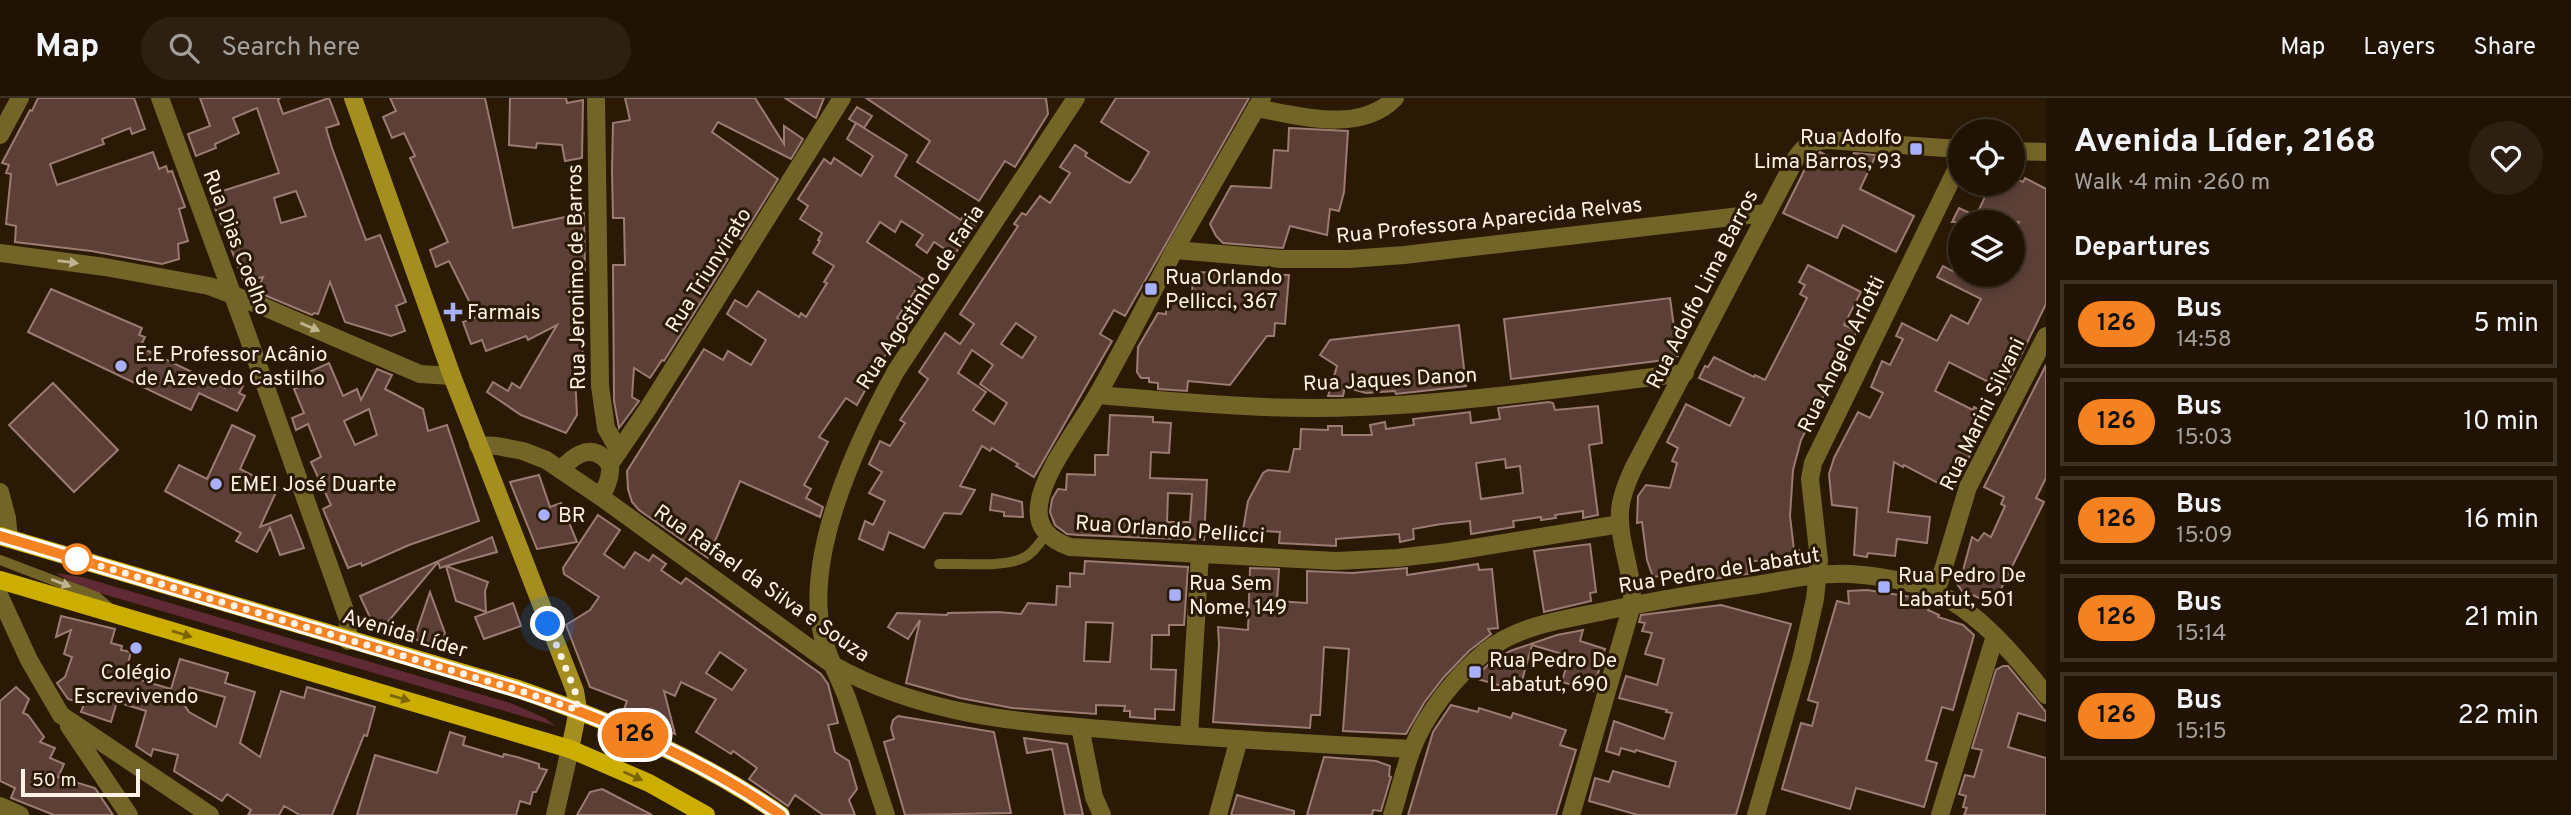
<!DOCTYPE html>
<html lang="en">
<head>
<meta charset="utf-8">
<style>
	body { margin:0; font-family:Overpass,sans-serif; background:#2d2013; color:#f1f3f6; height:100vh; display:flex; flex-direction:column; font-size:26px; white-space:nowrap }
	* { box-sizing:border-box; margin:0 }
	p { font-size:23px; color:#a29e9a }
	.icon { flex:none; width:38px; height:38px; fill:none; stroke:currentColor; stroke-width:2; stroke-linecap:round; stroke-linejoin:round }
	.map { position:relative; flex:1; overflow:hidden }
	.drawer { display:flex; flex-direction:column; background:#201304; width:525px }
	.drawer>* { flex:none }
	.badge { padding:0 14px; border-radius:23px; font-size:24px; line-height:46px }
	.fabs { position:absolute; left:1948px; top:21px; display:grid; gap:14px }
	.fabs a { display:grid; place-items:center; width:77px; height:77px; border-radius:50%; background:#201304; box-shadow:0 4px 10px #0003,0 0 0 2px #3d3226; font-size:35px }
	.scale { position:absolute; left:21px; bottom:18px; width:119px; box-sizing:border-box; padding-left:7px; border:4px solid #fef2e6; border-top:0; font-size:19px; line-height:24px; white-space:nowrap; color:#fef2e6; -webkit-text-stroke:5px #2a1905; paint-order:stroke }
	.you { position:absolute; width:35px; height:35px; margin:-18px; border:5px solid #fff; border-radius:50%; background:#1a73e8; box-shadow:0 0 0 10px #1a73e833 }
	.map>.badge { position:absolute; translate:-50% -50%; box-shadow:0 0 0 4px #fff }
	h2 { padding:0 28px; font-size:26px; line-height:63px }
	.round { display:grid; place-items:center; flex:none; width:74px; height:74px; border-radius:37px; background:#2d2013 }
	.overview { display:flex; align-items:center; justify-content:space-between; height:119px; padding:0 28px }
	h1 { font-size:33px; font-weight:700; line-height:52px }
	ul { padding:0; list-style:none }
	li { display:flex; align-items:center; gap:21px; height:88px; margin:0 14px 10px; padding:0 14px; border:4px solid #3d3226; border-radius:0px }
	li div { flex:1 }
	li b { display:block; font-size:26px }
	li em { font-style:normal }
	li .badge { min-width:77px; font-weight:700; text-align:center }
	header { display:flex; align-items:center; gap:42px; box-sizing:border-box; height:98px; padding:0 35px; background:#201304; border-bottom:2px solid #3d3226 }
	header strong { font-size:33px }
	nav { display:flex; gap:38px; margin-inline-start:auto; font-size:24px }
	.search { width:490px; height:63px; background:#2d2013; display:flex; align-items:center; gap:18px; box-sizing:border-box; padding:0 24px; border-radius:38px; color:#a29e9a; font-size:26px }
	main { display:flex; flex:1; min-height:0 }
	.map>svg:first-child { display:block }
	.green { fill:#5f2a36 }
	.building { fill:#5c4037; stroke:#9b7b72; stroke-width:2; fill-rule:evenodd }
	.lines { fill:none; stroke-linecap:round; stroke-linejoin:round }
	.service { stroke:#736528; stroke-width:10 }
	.minor { stroke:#736528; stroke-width:18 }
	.secondary { stroke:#a58e20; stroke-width:18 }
	.primary { stroke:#ccae00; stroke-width:18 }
	.oneway { fill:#bfb390 }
	.oneway2 { fill:#7b6402 }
	.line-casing { stroke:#fff; stroke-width:16 }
	.line { stroke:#f58220; stroke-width:10 }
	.walk { stroke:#fef2e6; stroke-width:7; stroke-dasharray:0 12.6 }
	.poi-dot { fill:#a8b0fc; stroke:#2a1905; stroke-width:2.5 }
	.stop-dot { fill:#fff; stroke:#f58220; stroke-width:3.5 }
	.labels { text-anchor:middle; stroke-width:6; stroke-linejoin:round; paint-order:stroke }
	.poi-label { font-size:21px; fill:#fef2e6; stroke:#2a1905; text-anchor:start }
	.street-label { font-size:21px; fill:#fef2e6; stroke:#2a1905 }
</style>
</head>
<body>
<header>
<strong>Map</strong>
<div class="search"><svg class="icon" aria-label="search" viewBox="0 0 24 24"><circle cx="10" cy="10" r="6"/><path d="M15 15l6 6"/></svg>Search here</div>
<nav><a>Map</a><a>Layers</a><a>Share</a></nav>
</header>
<main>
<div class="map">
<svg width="2046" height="717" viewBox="0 0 2046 717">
	<rect width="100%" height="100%" fill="#2a1905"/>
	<polygon class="green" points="56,475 82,479 513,606 545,620 556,628 79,489"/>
	<g class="building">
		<polygon points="38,0 134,0 145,31 132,36 130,30 102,41 104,46 50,66 57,87 153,54 159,71 166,68 168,74 172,73 185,109 179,111 188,143 178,146 179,161 162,166 91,153 15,144 16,128 6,126 11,76 6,75 9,67 2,65 30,12 32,13"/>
		<path d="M 200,0 L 280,0 L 278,2 L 283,16 L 329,0 L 339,26 L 326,30 L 332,50 L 366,142 L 380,137 L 406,204 L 396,208 L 405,233 L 391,238 L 345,224 L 330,184 L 318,216 L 314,215 L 312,217 L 257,194 L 263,179 L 244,184 L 210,97 L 279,75 L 257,10 L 233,20 L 239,35 L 215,46 L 216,50 L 196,58 L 188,36 L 210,28 ZM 296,93 L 306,118 L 281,125 L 274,100 Z"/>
		<polygon points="390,0 485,0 513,130 584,115 585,174 574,177 576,188 570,190 575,212 571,212 583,255 574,257 577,317 566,335 521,317 487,294 493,284 508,293 512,285 520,290 557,227 528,242 526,238 486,253 482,242 471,246 463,224 477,219 449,163 436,169 430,152 448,144 410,60 415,58 404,35 392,40 383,19 396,13"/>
		<polygon points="510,0 566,0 567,5 583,2 582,60 565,63 562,47 537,45 536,50 509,47"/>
		<polygon points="625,0 755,0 784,46 784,28 803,41 791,61 718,24 712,34 778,81 741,141 732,135 719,155 728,161 664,263 662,262 650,280 634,270 632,299 639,303 619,330 614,303 613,167 625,167 624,120 613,120 612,73 613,25 630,22"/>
		<polygon points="785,0 824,0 816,20"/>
		<polygon points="866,0 1046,0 1048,16 1015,69 1005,63 979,103 917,64 930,43"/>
		<path d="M 1116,0 L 1249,0 L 1125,218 L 1114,212 L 1100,236 L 1112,243 L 1034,379 L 1016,368 L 1018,366 L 992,350 L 990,353 L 982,348 L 960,388 L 975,392 L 961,416 L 944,415 L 924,450 L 889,434 L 883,452 L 859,441 L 865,423 L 873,427 L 885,403 L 869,395 L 882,374 L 869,366 L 880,343 L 890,348 L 905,325 L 900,322 L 928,281 L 919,274 L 945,235 L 960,246 L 974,226 L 960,216 L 1018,128 L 1014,126 L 1022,115 L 1026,117 L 1040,98 L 1050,105 L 1070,75 L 1060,69 L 1075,47 L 1087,55 L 1085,58 L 1125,83 L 1130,85 L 1137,75 L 1149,54 L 1101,24 ZM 1016,225 L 1036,239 L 1022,260 L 1001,246 ZM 972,252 L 993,267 L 980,286 L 1007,305 L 994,326 L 973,312 L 986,294 L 958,275 Z"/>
		<polygon points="857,9 872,18 864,30 849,21"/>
		<polygon points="856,25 907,57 895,78 961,122 962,120 975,128 954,157 934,144 927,155 916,147 923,137 901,123 895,134 880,124 867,144 923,181 897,220 907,226 880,265 857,307 846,300 819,339 828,344 804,387 811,391 806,400 823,409 820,419 740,383 708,460 639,412 632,404 628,391 627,373 704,251 723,262 728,253 751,267 766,242 727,216 735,202 747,209 758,193 799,219 801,215 806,219 827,185 824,184 834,168 813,155 820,143 818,142 822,135 800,121 808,108 798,101 824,61 831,66 834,60 861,78 873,58 847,41"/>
		<polygon points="1289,30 1348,33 1344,94 1339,113 1330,111 1327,137 1290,128 1283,150 1223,145 1216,138 1210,126 1231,88 1271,90 1274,52 1288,53"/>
		<polygon points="1820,54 1848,69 1854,55 1876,57 1860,91 1914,118 1896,154 1843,127 1837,140 1783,115 1809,63"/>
		<polygon points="2012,79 2023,84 2025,80 2046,91 2046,206 2004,292 1949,264 1935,293 1973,312 1974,309 1989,317 1953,393 1904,367 1903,369 1894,364 1888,414 1930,419 1927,445 1897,441 1895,458 1868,455 1867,459 1854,457 1857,410 1832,407 1829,376 1834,360 1858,314 1870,320 1883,295 1871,289 1882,263 1890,267 1903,241 1896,238 1902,225 1937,243 1951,217 1968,226 1981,201 1937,179 1943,168 1960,177 2012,177 2012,138 2019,124 1952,124 1959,110 1976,118 1991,86 2012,86"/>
		<polygon points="1808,167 1861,194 1844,227 1857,233 1801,342 1793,372 1790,418 1794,452 1799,452 1795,464 1779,471 1778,460 1747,464 1748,476 1705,482 1704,473 1653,479 1647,462 1642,424 1637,425 1638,398 1646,387 1670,390 1677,365 1672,363 1678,350 1667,344 1686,306 1730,328 1744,300 1699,280 1705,268 1708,269 1714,259 1754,279 1755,277 1765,282 1807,200 1800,196 1805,187 1799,184"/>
		<polygon points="1193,174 1289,177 1285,226 1275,225 1274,238 1267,238 1230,287 1188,283 1187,293 1158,291 1158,285 1149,284 1149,280 1141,280 1137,274 1138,249 1158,215 1166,216 1166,204 1179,205 1179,199 1192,200"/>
		<polygon points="51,191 142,230 139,237 145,239 140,249 225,290 229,281 243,288 239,295 245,298 237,313 199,295 191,312 28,234"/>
		<polygon points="1670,200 1678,258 1665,262 1511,281 1504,221"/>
		<polygon points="1459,227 1466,288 1396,296 1395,293 1366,295 1345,289 1343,298 1328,298 1337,268 1320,257 1330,242"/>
		<path d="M 329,265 L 343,298 L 357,291 L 361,302 L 377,271 L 392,277 L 385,291 L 423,311 L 428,333 L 447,327 L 479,423 L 409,447 L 362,468 L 361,465 L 348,470 L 323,411 L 331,407 L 311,364 L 321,359 L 308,326 L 296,332 L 292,320 L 304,315 L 294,291 L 308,285 L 307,282 L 312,279 L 311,273 ZM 369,311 L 377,337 L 355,347 L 344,323 Z"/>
		<polygon points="2046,267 2046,380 2036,400 2044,404 1993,507 1967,494 1965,497 1957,486 1957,473 1962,476 1972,439 1978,443 1984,435 1991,439 2005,408 2001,406 2004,399 1984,389"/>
		<polygon points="53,285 118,352 74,394 9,327"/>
		<path d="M 1549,304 L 1553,305 L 1555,312 L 1598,308 L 1602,345 L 1589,347 L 1598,417 L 1583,420 L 1583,413 L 1555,417 L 1556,420 L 1541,422 L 1541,419 L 1513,423 L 1514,429 L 1471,436 L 1470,423 L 1441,426 L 1413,431 L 1414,441 L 1400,444 L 1399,436 L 1336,441 L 1336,448 L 1279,445 L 1280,434 L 1243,432 L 1248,403 L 1263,375 L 1268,372 L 1289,374 L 1294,351 L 1300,351 L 1301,331 L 1328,332 L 1328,328 L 1342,328 L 1342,337 L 1372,337 L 1370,327 L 1385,324 L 1386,331 L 1414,327 L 1413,321 L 1470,314 L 1471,325 L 1500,321 L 1498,310 ZM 1505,361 L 1506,370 L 1520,368 L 1523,395 L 1481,401 L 1476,365 Z"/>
		<path d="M 1110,317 L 1153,319 L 1153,324 L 1171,325 L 1169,355 L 1151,354 L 1150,380 L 1207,382 L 1204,442 L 1078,437 L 1067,436 L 1055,427 L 1050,414 L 1052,401 L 1058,391 L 1066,392 L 1067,376 L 1095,377 L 1095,357 L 1108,357 ZM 1168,395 L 1192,396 L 1190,424 L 1167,424 Z"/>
		<polygon points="232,327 255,338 240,371 278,390 260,429 291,417 304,450 280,457 270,430 257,454 236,443 241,435 165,393 179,367 207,381"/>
		<polygon points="539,377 550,409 561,405 577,444 537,451 510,384"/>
		<polygon points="992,396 1022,404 1023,419 1004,418 1004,414 990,412"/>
		<path d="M 598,417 L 620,432 L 604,456 L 624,470 L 635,454 L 649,463 L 653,457 L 666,466 L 661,472 L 681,486 L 686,480 L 821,576 L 828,586 L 838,625 L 828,627 L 835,654 L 849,663 L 857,691 L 849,702 L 855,717 L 823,717 L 795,697 L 788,708 L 749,681 L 757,670 L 733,653 L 731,656 L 696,634 L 716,601 L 681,584 L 675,598 L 664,593 L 675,636 L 623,614 L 627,603 L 590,589 L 566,527 L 590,512 L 599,499 L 564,476 L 563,470 ZM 720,554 L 746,572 L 732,592 L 706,575 Z"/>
		<polygon points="492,439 497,454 446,468 488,484 485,493 486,514 456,503 446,468 440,470 438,464 381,532 372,524 360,498"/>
		<polygon points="1590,446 1596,494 1590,495 1591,503 1544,514 1534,453"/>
		<path d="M 1085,463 L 1188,469 L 1184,527 L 1169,527 L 1169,537 L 1152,537 L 1151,571 L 1176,572 L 1174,612 L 1155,611 L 1155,621 L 1130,619 L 1130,613 L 1124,613 L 1125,608 L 1096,607 L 1096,616 L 1012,610 L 960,600 L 906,585 L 920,522 L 908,541 L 888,529 L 897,515 L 947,517 L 948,515 L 998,514 L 1021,516 L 1028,505 L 1056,507 L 1057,488 L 1070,489 L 1070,475 L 1084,476 ZM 1086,524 L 1113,525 L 1110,564 L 1084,563 Z"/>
		<polygon points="1478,466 1479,472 1492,471 1498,530 1488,531 1491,536 1469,553 1444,579 1424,605 1406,636 1343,633 1349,551 1324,549 1320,617 1311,617 1310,630 1213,624 1219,547 1218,529 1248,532 1250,470 1279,471 1277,503 1307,505 1307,473 1352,475 1407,470 1407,477"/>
		<polygon points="1867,492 1912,499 1930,507 1928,512 1939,517 1938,519 1963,527 1974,537 1953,612 1942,609 1926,662 1937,665 1924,709 1856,690 1850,711 1782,691 1801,625 1812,628 1818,605 1808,602 1837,503 1849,506 1848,493"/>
		<polygon points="430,494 445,535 440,550 414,541"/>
		<polygon points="513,505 521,528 484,541 475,519"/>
		<polygon points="1721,507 1791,526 1736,717 1638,717 1589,703 1595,680 1609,684 1613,673 1669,689 1676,664 1636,652 1635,654 1621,650 1619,657 1606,653 1614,623 1664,641 1672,615 1666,614 1667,612 1619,600 1626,578 1657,587 1664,561 1645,556 1652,535 1642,533 1645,525 1639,524 1641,517"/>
		<path d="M 61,518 L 115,531 L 111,545 L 122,548 L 121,552 L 131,554 L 125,577 L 144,583 L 171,591 L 180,561 L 228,575 L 225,585 L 255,594 L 240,645 L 260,659 L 281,593 L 304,600 L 307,589 L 375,609 L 367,638 L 364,637 L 332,717 L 300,717 L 284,708 L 279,717 L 248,717 L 251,712 L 227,696 L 222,703 L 174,673 L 178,657 L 153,651 L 151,658 L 136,648 L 146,613 L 117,604 L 111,624 L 81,614 L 84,606 L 68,601 L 57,585 L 65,579 L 72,559 L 64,556 L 71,532 L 56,539 ZM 188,589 L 225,599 L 216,629 L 189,614 L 183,605 Z"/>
		<polygon points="1583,532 1580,543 1605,551 1593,593 1562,584 1569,558 1532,547 1519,593 1474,580 1492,563 1510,553 1557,537"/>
		<polygon points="2003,568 2008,568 2046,614 2046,623 2018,615 2008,649 2046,660 2046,717 1964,717 1967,710 1963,709 1966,698 1959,696 1965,677 1974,679 1982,652 1972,650 1996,572"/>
		<polygon points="16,589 29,601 23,615 28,617 44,639 40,644 55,650 50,660 64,666 58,679 95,690 113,717 54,717 11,700 15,690 0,683 0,603"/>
		<polygon points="1451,607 1478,614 1479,610 1511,620 1513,615 1566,632 1560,647 1576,652 1556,717 1408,717 1433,634"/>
		<polygon points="898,618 994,634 1011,715 905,717 884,644 894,641 891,630 893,622"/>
		<polygon points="450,634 465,639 463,647 503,659 504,656 517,659 539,666 539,670 547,672 536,694 533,694 530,706 520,703 516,717 357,717 375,657 437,675"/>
		<polygon points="1024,640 1067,646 1083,717 1065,717 1052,651 1027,655"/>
		<polygon points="1324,659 1376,663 1390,668 1389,678 1391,679 1381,713 1373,712 1372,717 1307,717"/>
		<polygon points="602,691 652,717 577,717 590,694"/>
		<polygon points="1237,697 1294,713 1294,717 1231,717"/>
	</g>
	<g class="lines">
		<g class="service">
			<polyline points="0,462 97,499 111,511"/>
			<path d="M 939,466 C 961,465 1003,470 1023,460 C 1033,456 1039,445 1046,437"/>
		</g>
		<g class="minor">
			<polyline points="160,0 247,236 348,521 348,543"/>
			<polyline points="596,0 600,288 606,330 619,353"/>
			<path d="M 1262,0 C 1233,51 1203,102 1174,153 C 1149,200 1125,248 1099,294 C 1082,325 1043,373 1039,407 C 1036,430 1050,442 1070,449 L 1336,463 L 1397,460 L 1449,454 L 1620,426"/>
			<path d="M 1256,10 C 1300,18 1360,36 1395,0"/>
			<polyline points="0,37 20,0"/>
			<polyline points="2012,53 2046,54"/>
			<polyline points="1175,152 1281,161 1349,161 1404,157 1766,115"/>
			<polyline points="0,155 105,169 209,188 257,206 420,276 452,278"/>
			<path d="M 1098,297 C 1184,304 1271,313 1358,309 C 1467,305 1577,288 1685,275"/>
			<path d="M 478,347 L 497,348 L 523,353 L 546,362 L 601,399 L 833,567 C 926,619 1022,624 1126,633 C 1221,641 1316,646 1412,651"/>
			<polyline points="610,366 649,309 842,0"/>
			<path d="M 561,372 C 571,360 588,346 603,359 C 608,363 611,367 610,373 C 610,382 605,391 601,399"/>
			<polyline points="0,394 7,420 9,441"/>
			<polyline points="1936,495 1968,389 2046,238"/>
			<polyline points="0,499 29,562 61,617 210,717"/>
			<polyline points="69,628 129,717"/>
			<polyline points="1080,629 1094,699 1102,717"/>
			<polyline points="1189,638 1200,456"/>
			<polyline points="0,708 20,717"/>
			<polyline points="555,717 570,651"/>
			<path d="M 886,717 C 873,678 861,639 847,600 C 839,579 827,558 822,536 C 804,455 858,342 896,273 L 1076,0"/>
			<polyline points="1218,717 1239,641"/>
			<path d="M 1392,717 C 1399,695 1404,672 1412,651 C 1426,615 1455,579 1485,554 C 1519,526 1568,521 1610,512 C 1658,502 1707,494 1756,487 C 1786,482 1820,474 1851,476 C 1871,477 1894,481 1914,486 C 1968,501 2013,554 2046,597"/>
			<path d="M 1571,717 L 1632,507 C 1634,475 1618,445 1620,413 C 1621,398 1627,384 1633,371 L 1796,60 C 1805,47 1811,43 1827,42 L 1960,51"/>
			<polyline points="1756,717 1801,562 1815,501 1819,462 1810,381 1813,365 1960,64"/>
			<polyline points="1940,717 1995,538"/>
		</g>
		<polyline class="secondary" points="353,0 452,278 575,593 578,612 570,651"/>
		<g class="primary">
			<path d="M 0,438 L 518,591 C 610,623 701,661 781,717"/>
			<polyline points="0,482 570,651 649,685 706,717"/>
		</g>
	</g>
	<defs><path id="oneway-solid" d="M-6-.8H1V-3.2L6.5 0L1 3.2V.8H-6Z" transform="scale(1.75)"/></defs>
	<g class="oneway">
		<use href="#oneway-solid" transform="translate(68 164) rotate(7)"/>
		<use href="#oneway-solid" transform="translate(310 229) rotate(23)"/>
		<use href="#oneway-solid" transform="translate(61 485) rotate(21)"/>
	</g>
	<g class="oneway2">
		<use href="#oneway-solid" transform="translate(182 536) rotate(17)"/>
		<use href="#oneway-solid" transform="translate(400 600) rotate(16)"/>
		<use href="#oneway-solid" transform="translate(633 678) rotate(24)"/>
	</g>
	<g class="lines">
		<g class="line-casing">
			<path id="line" d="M 0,438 L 518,592 C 610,622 701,661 781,717"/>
		</g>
		<use href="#line" class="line"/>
		<polyline class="walk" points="77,461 518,592 578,612 575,593 548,526"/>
	</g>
	<g class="poi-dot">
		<rect x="1909" y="44" width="14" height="14" rx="3.5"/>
		<rect x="1144" y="184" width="14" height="14" rx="3.5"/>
		<path d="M449.5 203.5h7v7h7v7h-7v7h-7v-7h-7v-7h7z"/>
		<circle cx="121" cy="268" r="7"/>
		<circle cx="216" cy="386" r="7"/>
		<circle cx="544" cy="417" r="7"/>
		<rect x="1877" y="482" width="14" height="14" rx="3.5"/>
		<rect x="1168" y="490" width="14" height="14" rx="3.5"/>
		<circle cx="136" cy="550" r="7"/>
		<rect x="1468" y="567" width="14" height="14" rx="3.5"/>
	</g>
	<circle class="stop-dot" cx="77" cy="461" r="14"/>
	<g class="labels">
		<g class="poi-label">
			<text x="1902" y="46" text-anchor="end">Rua Adolfo<tspan x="1902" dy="24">Lima Barros, 93</tspan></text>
			<text x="1165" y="186">Rua Orlando<tspan x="1165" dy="24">Pellicci, 367</tspan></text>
			<text x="467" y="221">Farmais</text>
			<text x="135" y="263">E.E Professor Acânio<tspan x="135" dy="24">de Azevedo Castilho</tspan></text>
			<text x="230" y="393">EMEI José Duarte</text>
			<text x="558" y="424">BR</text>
			<text x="1898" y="484">Rua Pedro De<tspan x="1898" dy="24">Labatut, 501</tspan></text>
			<text x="1189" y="492">Rua Sem<tspan x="1189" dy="24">Nome, 149</tspan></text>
			<text x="1489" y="569">Rua Pedro De<tspan x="1489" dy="24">Labatut, 690</tspan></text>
			<text x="136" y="581" text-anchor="middle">Colégio<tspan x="136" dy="24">Escrevivendo</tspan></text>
		</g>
		<g class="street-label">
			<text transform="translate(1489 122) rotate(-6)" y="7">Rua Professora Aparecida Relvas</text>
			<text transform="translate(237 144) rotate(69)" y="7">Rua Dias Coelho</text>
			<text transform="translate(708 172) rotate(-58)" y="7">Rua Triunvirato</text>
			<text transform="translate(576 179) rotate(-91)" y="7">Rua Jeronimo de Barros</text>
			<text transform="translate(1702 191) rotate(-63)" y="7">Rua Adolfo Lima Barros</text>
			<text transform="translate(920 199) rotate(-57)" y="7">Rua Agostinho de Faria</text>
			<text transform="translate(1841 256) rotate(-64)" y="7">Rua Angelo Arlotti</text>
			<text transform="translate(1390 281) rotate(-3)" y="7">Rua Jaques Danon</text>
			<text transform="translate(1982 316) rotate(-64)" y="7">Rua Marini Silvani</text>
			<text transform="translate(1170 431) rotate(4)" y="7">Rua Orlando Pellicci</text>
			<text transform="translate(1719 472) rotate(-9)" y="7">Rua Pedro de Labatut</text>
			<text transform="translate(762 485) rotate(35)" y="7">Rua Rafael da Silva e Souza</text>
			<text transform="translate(405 535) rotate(16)" y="7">Avenida Líder</text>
		</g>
	</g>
</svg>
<div class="fabs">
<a><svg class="icon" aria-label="locate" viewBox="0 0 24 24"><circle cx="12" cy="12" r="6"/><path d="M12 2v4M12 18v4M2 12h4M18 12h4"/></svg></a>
<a><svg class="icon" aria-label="layers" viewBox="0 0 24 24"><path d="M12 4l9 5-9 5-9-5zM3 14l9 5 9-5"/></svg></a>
</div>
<div class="scale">50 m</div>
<div class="you" style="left:548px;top:526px"></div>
<b class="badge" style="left:635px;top:637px;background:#f58220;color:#111">126</b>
</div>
<section class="drawer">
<div class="overview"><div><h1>Avenida Líder, 2168</h1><p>Walk · 4 min · 260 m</p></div><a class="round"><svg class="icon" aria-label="heart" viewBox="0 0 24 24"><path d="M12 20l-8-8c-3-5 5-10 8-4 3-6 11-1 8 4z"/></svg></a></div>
<h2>Departures</h2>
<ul>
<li><span class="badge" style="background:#f58220;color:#111">126</span><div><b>Bus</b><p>14:58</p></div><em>5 min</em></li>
<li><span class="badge" style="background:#f58220;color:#111">126</span><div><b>Bus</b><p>15:03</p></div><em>10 min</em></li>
<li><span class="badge" style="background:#f58220;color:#111">126</span><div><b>Bus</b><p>15:09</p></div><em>16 min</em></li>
<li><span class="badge" style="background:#f58220;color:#111">126</span><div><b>Bus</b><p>15:14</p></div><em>21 min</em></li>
<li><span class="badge" style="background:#f58220;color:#111">126</span><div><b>Bus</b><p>15:15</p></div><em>22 min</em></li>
</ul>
</section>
</main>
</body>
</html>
